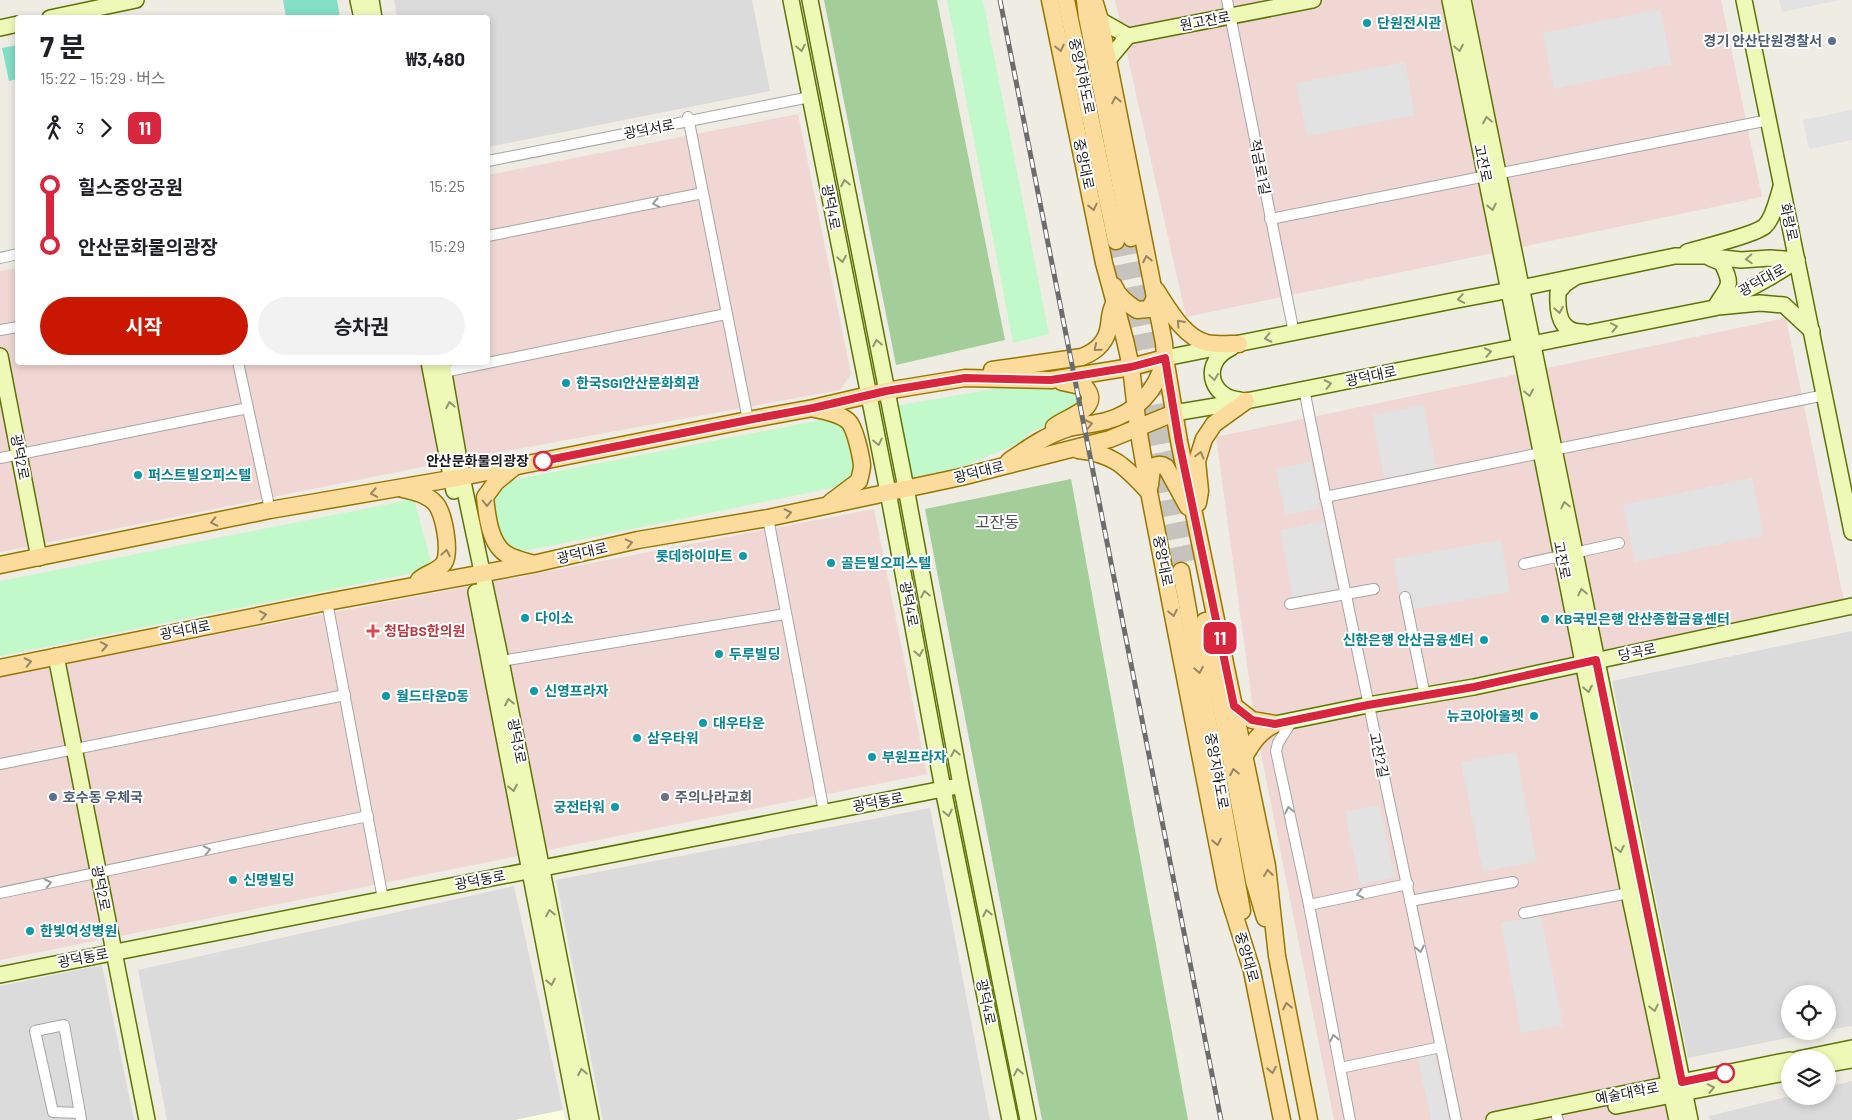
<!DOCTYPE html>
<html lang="ko">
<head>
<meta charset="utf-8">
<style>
	body { margin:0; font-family:Barlow,"Noto Sans KR",sans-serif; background:#f2f2f2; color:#202124; height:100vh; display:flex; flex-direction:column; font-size:19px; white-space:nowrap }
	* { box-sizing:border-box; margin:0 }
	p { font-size:16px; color:#757577 }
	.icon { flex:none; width:28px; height:28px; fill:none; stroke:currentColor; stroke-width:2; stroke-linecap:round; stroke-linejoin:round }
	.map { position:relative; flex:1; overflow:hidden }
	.sheet { position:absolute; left:15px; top:15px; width:475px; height:350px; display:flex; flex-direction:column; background:#fff; border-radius:5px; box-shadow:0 2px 8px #0003 }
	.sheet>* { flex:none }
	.badge { padding:0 10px; border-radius:8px; font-size:18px; line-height:32px }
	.tools { position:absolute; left:1781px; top:985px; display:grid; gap:10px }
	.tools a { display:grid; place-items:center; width:55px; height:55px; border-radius:50%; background:#fff; box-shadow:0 2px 8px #0003; font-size:25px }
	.map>.badge { position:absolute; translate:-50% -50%; box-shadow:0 0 0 2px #fff }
	.legs { display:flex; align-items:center; gap:8px; height:55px; padding:0 25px; font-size:16px }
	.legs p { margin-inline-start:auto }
	.overview { display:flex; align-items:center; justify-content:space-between; height:85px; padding:0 25px }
	h1 { font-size:28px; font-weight:700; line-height:38px }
	.button { display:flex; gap:10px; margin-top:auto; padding:10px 25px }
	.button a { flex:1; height:58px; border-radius:30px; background:#ca1701; color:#fff; font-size:20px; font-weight:700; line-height:58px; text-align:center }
	.button a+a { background:#f2f2f2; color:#202124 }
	ul { padding:0 25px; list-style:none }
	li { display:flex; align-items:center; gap:18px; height:60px; font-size:19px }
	li i { display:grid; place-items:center; width:8px; height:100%; margin:0 6px; background:currentColor }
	li i::after { content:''; width:12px; height:12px; margin:-6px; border:4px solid; border-radius:50%; background:#fff }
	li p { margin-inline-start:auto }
	li:first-child i { background:linear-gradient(#0000 50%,currentColor 0) }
	li:last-child i { background:linear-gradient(currentColor 50%,#0000 0) }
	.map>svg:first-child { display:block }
	.residential { fill:#dcdbdb }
	.commercial { fill:#f0d7d3 }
	.education { fill:#fbffdd }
	.forest { fill:#a3ce99 }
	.park { fill:#c1f9cb }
	.pitch { fill:#82dec4 }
	.parking { fill:#e2e2e2 }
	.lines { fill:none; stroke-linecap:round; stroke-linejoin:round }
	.primary-tunnel { stroke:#c5c3bc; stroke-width:16; stroke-dasharray:16 8; stroke-linecap:butt }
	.street-casing { stroke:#a5a5a5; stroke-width:12 }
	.secondary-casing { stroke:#5c7405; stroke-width:18 }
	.primary-casing { stroke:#967501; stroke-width:19 }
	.street { stroke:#fff; stroke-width:10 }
	.secondary { stroke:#eff9b7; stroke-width:15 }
	.primary { stroke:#fbdc9c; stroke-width:16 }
	.rail-casing { stroke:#6c6c6c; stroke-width:5 }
	.rail { stroke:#fff; stroke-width:3; stroke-dasharray:9; stroke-linecap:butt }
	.oneway { stroke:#919672 }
	.oneway2 { stroke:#988663 }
	.oneway3 { stroke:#9a9a9a }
	.line-1-casing { stroke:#fff; stroke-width:11 }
	.line-1 { stroke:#d7263d; stroke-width:8 }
	.culture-dot { fill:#0f9aa8; stroke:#fff; stroke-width:2 }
	.service-dot { fill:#5c6f8a; stroke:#fff; stroke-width:2 }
	.stop-1-dot { fill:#fff; stroke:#d7263d; stroke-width:2.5 }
	.health-dot { fill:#e0444e; stroke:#fff; stroke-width:2 }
	.worship-dot { fill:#6b7280; stroke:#fff; stroke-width:2 }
	.labels { text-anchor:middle; stroke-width:4; stroke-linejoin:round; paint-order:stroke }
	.street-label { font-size:14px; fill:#1e1e1e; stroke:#fff }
	.culture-label { font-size:14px; font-weight:bold; fill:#0d838f; stroke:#fff; text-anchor:start }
	.service-label { font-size:14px; font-weight:bold; fill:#4e5e75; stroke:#fff; text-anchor:end }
	.stop-label { font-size:14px; font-weight:bold; fill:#1e1e1e; stroke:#fff; text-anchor:end }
	.health-label { font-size:14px; font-weight:bold; fill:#be3a42; stroke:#fff; text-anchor:start }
	.worship-label { font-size:14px; font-weight:bold; fill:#5b616d; stroke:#fff; text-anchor:start }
	.quarter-label { font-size:16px; fill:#515151; stroke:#fff }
</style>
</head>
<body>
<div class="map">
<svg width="1852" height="1120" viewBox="0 0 1852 1120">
	<rect width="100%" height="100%" fill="#efece4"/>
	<g class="residential">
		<polygon points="394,0 752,0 770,91 488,147 488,18 397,17"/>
		<polygon points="1852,631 1852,1026 1828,1030 1828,994 1790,994 1790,1031 1823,1031 1688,1058 1612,681"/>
		<polygon points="930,808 990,1120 603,1120 556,880"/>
		<polygon points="514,886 563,1110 515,1120 167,1120 138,970"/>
		<polygon points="102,965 134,1120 0,1120 0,986"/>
		<polygon points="1852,1081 1852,1120 1710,1120 1709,1116 1790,1096 1828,1096 1828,1087"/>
	</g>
	<g class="commercial">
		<polygon points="1115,0 1721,0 1762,197 1186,317"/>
		<polygon points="798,114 851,374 840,390 457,460 0,552 0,271 17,268 18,362 488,362 488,175"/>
		<polygon points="1786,318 1845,606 1579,659 1670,1120 1334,1120 1255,723 1216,437"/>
		<polygon points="874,509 927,774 0,960 0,676"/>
	</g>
	<polygon class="education" points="563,1110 565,1120 515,1120"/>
	<g class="forest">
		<polygon points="824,0 937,0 1005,340 896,365"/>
		<polygon points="1071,479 1188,1120 1042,1120 925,509"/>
	</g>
	<g class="park">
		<polygon points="947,0 983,0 1049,334 1013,343"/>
		<polygon points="999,388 1063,388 1079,392 1082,398 1074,413 1031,432 1019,443 960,468 913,477 895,406"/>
		<polygon points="826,419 847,426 857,472 846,485 520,552 497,538 490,502 503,482"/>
		<polygon points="414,499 433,569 0,656 0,581"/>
	</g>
	<g class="pitch">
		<polygon points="283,0 337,0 340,17 286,17"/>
		<polygon points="17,45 17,79 9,81 2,48"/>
	</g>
	<g class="parking">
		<polygon points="1779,0 1840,0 1782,12"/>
		<polygon points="1660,9 1672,64 1554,89 1543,33"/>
		<polygon points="1405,62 1415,115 1307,136 1296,83"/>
		<polygon points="1852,110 1852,140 1809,149 1803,120"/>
		<polygon points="1424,405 1436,468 1384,478 1372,415"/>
		<polygon points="1311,462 1320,508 1285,515 1276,469"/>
		<polygon points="1752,478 1764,535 1635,562 1623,505"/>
		<polygon points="1323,521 1337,588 1293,597 1280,530"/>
		<polygon points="1501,540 1510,592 1403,611 1393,559"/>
		<polygon points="1516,752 1537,861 1483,872 1461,762"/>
		<polygon points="1379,805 1395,877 1360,885 1345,812"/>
		<polygon points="1541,916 1563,1025 1521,1033 1501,923"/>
		<polygon points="1434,1052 1449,1119 1442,1120 1431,1120 1417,1055"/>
	</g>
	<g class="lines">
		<g class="primary-tunnel">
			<polyline points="1131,238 1195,568"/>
			<polyline points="1116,241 1181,571"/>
		</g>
		<g class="street-casing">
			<g id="street">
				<polyline points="1227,0 1294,333"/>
				<polyline points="688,117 748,420"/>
				<polyline points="488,161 810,97"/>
				<polyline points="1270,219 1769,120"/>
				<polyline points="488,236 703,193"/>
				<polyline points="0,258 18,254"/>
				<polyline points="0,330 18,327"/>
				<polyline points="238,362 270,510"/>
				<polyline points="444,372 726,314"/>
				<path d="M 1304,389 C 1352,633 1406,876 1456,1120"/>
				<polyline points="1553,450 1825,395"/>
				<polyline points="0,458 248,408"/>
				<polyline points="1325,497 1541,453"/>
				<polyline points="768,518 824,812"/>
				<polyline points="1524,564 1619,543"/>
				<polyline points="1405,597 1425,696"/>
				<polyline points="327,602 383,899"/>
				<polyline points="1290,604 1374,589"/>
				<polyline points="501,661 785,614"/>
				<polyline points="1292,721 1278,743 1276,751 1309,905 1350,1120"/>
				<polyline points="0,764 345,695"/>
				<polyline points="0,893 368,816"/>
				<polyline points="1410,901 1513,882"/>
				<polyline points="1309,905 1408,884"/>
				<polyline points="1524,913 1634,892"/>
				<polyline points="1340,1068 1441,1047"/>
				<polyline points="80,1113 53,1112 35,1031 64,1025 80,1113 81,1120"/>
				<polyline points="1557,1117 1558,1120"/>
			</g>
		</g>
		<g class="secondary-casing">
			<g id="secondary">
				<polyline points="358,0 362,18"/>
				<polyline points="371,0 374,18"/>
				<polyline points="791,0 888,492 943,789 1010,1120"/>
				<polyline points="810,0 906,488 961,785 1028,1120"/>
				<polyline points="1450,0 1509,291 1629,893 1677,1120"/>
				<polyline points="1463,0 1690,1120"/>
				<polyline points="1744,0 1852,532"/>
				<polyline points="50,18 136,0"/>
				<polyline points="1100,20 1128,36"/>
				<polyline points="0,28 18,24"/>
				<polyline points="1128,36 1313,0"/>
				<polyline points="1108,60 1128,36"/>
				<path d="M 1687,252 C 1703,247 1755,235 1765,226 C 1774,217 1777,199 1781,187"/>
				<path d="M 1710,258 L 1722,263 C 1733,286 1729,285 1717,304"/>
				<path d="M 1574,278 L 1565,284 L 1558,292 C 1557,312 1559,333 1583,332"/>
				<polyline points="1718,307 1760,303 1784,305 1812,331"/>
				<path d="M 1231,348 C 1202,361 1208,397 1240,400"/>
				<polyline points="0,356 39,558"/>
				<polyline points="1165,358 1457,300 1521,288 1675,256 1705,256 1741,260 1770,258 1797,260"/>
				<polyline points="429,362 454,491"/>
				<polyline points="442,362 462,477 501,661 591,1120"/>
				<path d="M 1174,413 L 1246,401 L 1714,308 C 1742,291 1771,279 1797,260"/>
				<polyline points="476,592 578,1120"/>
				<polyline points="56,656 147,1120"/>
				<polyline points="1275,724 1368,705 1474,687 1852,606"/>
				<polyline points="0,975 953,787"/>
				<polyline points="1798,1059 1852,1048"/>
				<polyline points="1828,1064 1852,1060"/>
				<polyline points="1616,1106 1790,1072"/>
				<polyline points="1494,1120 1790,1060"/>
			</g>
		</g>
		<g class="primary-casing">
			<g id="primary">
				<polyline points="1050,0 1104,263 1125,340 1131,367 1138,428 1149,492 1226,888 1252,971 1282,1120"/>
				<polyline points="1066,0 1116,241"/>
				<polyline points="1085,0 1087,17 1131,238"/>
				<polyline points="1094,0 1100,20 1164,343 1165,358 1179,441 1267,866 1277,956 1309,1120"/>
				<path d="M 1114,286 C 1118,297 1127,303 1137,310 L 1149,309 L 1155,298"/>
				<path d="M 1156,290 C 1168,308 1184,338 1207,343 C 1218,345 1229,344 1239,344"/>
				<path d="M 992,370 L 1082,357 C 1097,351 1107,342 1109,325 C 1110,318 1110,313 1113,306"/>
				<path d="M 815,409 C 825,411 840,414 848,421 C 855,427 861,456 862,465 C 862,470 860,476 859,481 L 831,502"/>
				<path d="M 1054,427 C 1065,417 1104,409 1085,387 L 1062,382"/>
				<path d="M 1078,450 C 1115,454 1125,467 1149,492"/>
				<path d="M 1009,461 C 1028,448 1046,435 1069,428 C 1081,425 1094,424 1106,421 C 1136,413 1157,390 1164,361"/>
				<path d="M 512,469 L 496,482 L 485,497 C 487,516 490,546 508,555 C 515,559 524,561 531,563"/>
				<path d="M 1150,485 L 1152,468 C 1156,464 1161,464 1166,467 L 1188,507"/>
				<path d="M 403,489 C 414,492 427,494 435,503 C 444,512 451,552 444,563 C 438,572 426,573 419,580"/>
				<polyline points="1198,503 1200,491 1197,461 1204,439 1214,424 1246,401"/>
				<polyline points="0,565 270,510 462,477 748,420 813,408 886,391 965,378 1051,380 1131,367 1165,358"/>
				<polyline points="1181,571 1242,911"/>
				<polyline points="1205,621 1254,881 1265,918"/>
				<polyline points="0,668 327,602 533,564 638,540 768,518 961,477 1110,439 1174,413"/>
				<path d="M 1234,706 L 1252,720 L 1275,724 C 1259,732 1253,742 1244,757"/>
			</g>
		</g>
		<use href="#street" class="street"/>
		<use href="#secondary" class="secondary"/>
		<use href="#primary" class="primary"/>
		<g class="rail-casing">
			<polyline id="rail" points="1000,0 1221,1120"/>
		</g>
		<use href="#rail" class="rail"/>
	</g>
	<defs><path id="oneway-chevron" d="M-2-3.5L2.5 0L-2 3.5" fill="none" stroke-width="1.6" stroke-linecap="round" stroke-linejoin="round" transform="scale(1.25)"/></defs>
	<g class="oneway">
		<use href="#oneway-chevron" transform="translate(801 48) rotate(79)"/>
		<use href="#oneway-chevron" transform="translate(1459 48) rotate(79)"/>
		<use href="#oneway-chevron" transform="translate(1487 120) rotate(-101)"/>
		<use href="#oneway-chevron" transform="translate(845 183) rotate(-101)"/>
		<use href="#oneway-chevron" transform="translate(1492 207) rotate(78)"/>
		<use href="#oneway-chevron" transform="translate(842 259) rotate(79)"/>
		<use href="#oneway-chevron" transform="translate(1749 259) rotate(177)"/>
		<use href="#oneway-chevron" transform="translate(1461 299) rotate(170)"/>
		<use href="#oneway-chevron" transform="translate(1559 310) rotate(80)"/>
		<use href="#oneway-chevron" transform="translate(1614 327) rotate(-11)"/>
		<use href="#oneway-chevron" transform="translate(1268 338) rotate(168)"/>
		<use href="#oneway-chevron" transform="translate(877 343) rotate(-101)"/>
		<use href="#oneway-chevron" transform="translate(1488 352) rotate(-11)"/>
		<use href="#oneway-chevron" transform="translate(1214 377) rotate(82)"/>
		<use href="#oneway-chevron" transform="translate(1328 384) rotate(-12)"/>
		<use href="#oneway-chevron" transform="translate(1529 393) rotate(79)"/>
		<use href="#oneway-chevron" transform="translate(450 405) rotate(-100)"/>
		<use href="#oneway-chevron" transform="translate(878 442) rotate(78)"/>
		<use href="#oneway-chevron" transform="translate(1565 505) rotate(-102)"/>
		<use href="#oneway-chevron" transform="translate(1582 592) rotate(-102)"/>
		<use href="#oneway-chevron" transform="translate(925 594) rotate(-101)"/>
		<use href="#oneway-chevron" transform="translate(919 653) rotate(80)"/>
		<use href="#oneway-chevron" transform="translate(1588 689) rotate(79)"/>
		<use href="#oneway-chevron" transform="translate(509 702) rotate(-101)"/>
		<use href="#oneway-chevron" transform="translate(955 753) rotate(-101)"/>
		<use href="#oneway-chevron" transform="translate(513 788) rotate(79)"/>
		<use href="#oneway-chevron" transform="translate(948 813) rotate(78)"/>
		<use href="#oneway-chevron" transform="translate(1620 849) rotate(79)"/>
		<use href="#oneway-chevron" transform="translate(550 913) rotate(-101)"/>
		<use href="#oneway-chevron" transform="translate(987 913) rotate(-101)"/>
		<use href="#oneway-chevron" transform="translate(551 982) rotate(79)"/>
		<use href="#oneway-chevron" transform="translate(1654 1008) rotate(78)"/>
		<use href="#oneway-chevron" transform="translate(582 1072) rotate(-101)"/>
		<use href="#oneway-chevron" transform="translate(1018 1072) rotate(-101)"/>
		<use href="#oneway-chevron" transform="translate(1711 1088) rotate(-11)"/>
	</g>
	<g class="oneway2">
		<use href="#oneway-chevron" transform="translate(1060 48) rotate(78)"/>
		<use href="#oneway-chevron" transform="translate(1116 100) rotate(-101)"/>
		<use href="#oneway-chevron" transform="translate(1093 207) rotate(78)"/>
		<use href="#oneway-chevron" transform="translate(1147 259) rotate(-101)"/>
		<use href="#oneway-chevron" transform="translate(1180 323) rotate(-132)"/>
		<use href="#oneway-chevron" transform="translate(1097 348) rotate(140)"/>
		<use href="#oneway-chevron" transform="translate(1089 424) rotate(-12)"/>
		<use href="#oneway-chevron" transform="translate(1200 455) rotate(-75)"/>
		<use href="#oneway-chevron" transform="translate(374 493) rotate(170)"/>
		<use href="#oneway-chevron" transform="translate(487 503) rotate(90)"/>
		<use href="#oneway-chevron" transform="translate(788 513) rotate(-12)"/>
		<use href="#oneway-chevron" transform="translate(214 522) rotate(168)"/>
		<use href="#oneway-chevron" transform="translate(629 543) rotate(-13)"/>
		<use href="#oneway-chevron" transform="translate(446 553) rotate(-80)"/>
		<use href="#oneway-chevron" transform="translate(1173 613) rotate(79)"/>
		<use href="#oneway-chevron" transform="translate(263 615) rotate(-11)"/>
		<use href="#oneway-chevron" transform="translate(104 646) rotate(-11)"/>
		<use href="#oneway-chevron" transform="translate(28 662) rotate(-12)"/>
		<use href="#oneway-chevron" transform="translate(1199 670) rotate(80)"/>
		<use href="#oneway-chevron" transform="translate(1234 772) rotate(-101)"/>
		<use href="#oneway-chevron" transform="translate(1217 842) rotate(79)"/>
		<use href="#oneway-chevron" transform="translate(1268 873) rotate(-97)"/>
		<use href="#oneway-chevron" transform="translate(1287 1006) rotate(-101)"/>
		<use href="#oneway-chevron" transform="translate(1272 1070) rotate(79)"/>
	</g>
	<g class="oneway3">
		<use href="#oneway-chevron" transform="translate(656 203) rotate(169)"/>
		<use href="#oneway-chevron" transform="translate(1289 810) rotate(-102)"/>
		<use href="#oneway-chevron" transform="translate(207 850) rotate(-12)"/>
		<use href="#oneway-chevron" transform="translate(48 883) rotate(-12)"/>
		<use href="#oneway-chevron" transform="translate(1360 894) rotate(168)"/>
		<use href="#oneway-chevron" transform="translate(1420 949) rotate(78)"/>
		<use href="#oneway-chevron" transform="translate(1334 1038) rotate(-101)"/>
	</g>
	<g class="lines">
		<g class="line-1-casing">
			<polyline id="line-1" points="543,461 748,420 813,408 886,391 965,378 1051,380 1131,367 1165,358 1179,442 1234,706 1252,720 1275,724 1368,705 1474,687 1596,660 1682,1082 1725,1073"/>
		</g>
		<use href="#line-1" class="line-1"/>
	</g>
	<g class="culture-dot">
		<circle cx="1367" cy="23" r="5"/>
		<circle cx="566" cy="383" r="5"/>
		<circle cx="138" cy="475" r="5"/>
		<circle cx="743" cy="556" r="5"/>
		<circle cx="831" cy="563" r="5"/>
		<circle cx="525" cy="618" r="5"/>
		<circle cx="1545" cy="619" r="5"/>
		<circle cx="1484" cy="640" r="5"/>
		<circle cx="719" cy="654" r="5"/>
		<circle cx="534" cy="691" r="5"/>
		<circle cx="386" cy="696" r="5"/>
		<circle cx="1534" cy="716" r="5"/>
		<circle cx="703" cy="723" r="5"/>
		<circle cx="637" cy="738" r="5"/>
		<circle cx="872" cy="757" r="5"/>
		<circle cx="615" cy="807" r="5"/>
		<circle cx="233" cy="880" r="5"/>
		<circle cx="30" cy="931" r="5"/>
	</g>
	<g class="service-dot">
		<circle cx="1832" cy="41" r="5"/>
		<circle cx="53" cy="797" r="5"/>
	</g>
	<g class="stop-1-dot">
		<circle cx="543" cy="461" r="9"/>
		<circle cx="1725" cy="1073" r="9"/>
	</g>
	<path class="health-dot" d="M370.5 623.5h5v5h5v5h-5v5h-5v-5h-5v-5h5z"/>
	<circle class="worship-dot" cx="665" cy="797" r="5"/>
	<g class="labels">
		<g class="street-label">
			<text transform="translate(1205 21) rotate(-11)" y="5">원고잔로</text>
			<text transform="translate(1082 76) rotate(78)" y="5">중앙지하도로</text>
			<text transform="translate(649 129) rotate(-11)" y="5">광덕서로</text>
			<text transform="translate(1483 163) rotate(78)" y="5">고잔로</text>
			<text transform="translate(1084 164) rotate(78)" y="5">중앙대로</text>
			<text transform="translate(1260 167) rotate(79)" y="5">적금로1길</text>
			<text transform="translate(831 207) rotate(79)" y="5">광덕4로</text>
			<text transform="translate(1789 222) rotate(78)" y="5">화랑로</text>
			<text transform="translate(1762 280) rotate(-29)" y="5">광덕대로</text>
			<text transform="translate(1371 376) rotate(-12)" y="5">광덕대로</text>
			<text transform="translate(20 457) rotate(79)" y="5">광덕2로</text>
			<text transform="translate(979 472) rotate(-14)" y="5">광덕대로</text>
			<text transform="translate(582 553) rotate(-13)" y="5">광덕대로</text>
			<text transform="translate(1562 560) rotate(79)" y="5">고잔로</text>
			<text transform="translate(1163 561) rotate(79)" y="5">중앙대로</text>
			<text transform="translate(909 604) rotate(79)" y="5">광덕4로</text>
			<text transform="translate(185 630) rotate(-11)" y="5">광덕대로</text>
			<text transform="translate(1637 652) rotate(-12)" y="5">당곡로</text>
			<text transform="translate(517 741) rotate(79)" y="5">광덕3로</text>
			<text transform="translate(1379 755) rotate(78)" y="5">고잔2길</text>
			<text transform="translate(1217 771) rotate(80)" y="5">중앙지하도로</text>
			<text transform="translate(878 802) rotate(-11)" y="5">광덕동로</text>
			<text transform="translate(480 880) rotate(-11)" y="5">광덕동로</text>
			<text transform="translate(101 888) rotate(79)" y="5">광덕2로</text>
			<text transform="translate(1247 957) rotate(74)" y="5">중앙대로</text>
			<text transform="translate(83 958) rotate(-11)" y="5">광덕동로</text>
			<text transform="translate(986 1002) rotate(78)" y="5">광덕4로</text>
			<text transform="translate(1627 1093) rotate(-11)" y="5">예술대학로</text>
		</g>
		<g class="culture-label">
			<text x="1377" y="28">단원전시관</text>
			<text x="576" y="388">한국SGI안산문화회관</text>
			<text x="148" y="480">퍼스트빌오피스텔</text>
			<text x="733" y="561" text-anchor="end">롯데하이마트</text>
			<text x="841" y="568">골든빌오피스텔</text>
			<text x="535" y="623">다이소</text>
			<text x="1555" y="624">KB국민은행 안산종합금융센터</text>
			<text x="1474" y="645" text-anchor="end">신한은행 안산금융센터</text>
			<text x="729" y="659">두루빌딩</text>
			<text x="544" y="696">신영프라자</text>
			<text x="396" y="701">월드타운D동</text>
			<text x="1524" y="721" text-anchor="end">뉴코아아울렛</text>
			<text x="713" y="728">대우타운</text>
			<text x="647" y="743">삼우타워</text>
			<text x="882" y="762">부원프라자</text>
			<text x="605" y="812" text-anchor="end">궁전타워</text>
			<text x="243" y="885">신명빌딩</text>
			<text x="40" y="936">한빛여성병원</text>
		</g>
		<g class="service-label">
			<text x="1822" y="46">경기 안산단원경찰서</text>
			<text x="63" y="802" text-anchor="start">호수동 우체국</text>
		</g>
		<g class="stop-label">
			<text x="529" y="466">안산문화물의광장</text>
		</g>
		<g class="health-label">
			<text x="384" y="636">청담BS한의원</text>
		</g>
		<g class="worship-label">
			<text x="675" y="802">주의나라교회</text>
		</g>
		<g class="quarter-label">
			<text x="997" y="528">고잔동</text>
		</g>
	</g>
</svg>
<div class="tools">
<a><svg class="icon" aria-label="locate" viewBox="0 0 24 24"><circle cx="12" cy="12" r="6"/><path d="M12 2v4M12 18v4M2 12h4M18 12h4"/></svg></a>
<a><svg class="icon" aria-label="layers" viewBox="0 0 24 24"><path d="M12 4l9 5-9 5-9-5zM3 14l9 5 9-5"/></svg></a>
</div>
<b class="badge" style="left:1220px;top:638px;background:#d7263d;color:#fff">11</b>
<section class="sheet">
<div class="overview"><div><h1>7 분</h1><p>15:22 – 15:29 · 버스</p></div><b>₩3,480</b></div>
<div class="legs"><svg class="icon" aria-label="walk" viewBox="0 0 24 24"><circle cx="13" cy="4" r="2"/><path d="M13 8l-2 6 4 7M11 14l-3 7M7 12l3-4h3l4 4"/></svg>3<svg class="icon" aria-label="forward" viewBox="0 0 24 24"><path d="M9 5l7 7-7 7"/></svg><b class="badge" style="background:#d7263d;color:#fff">11</b></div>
<ul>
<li><i style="color:#d7263d"></i><b>힐스중앙공원</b><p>15:25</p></li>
<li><i style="color:#d7263d"></i><b>안산문화물의광장</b><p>15:29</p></li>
</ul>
<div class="button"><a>시작</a><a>승차권</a></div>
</section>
</div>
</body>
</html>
